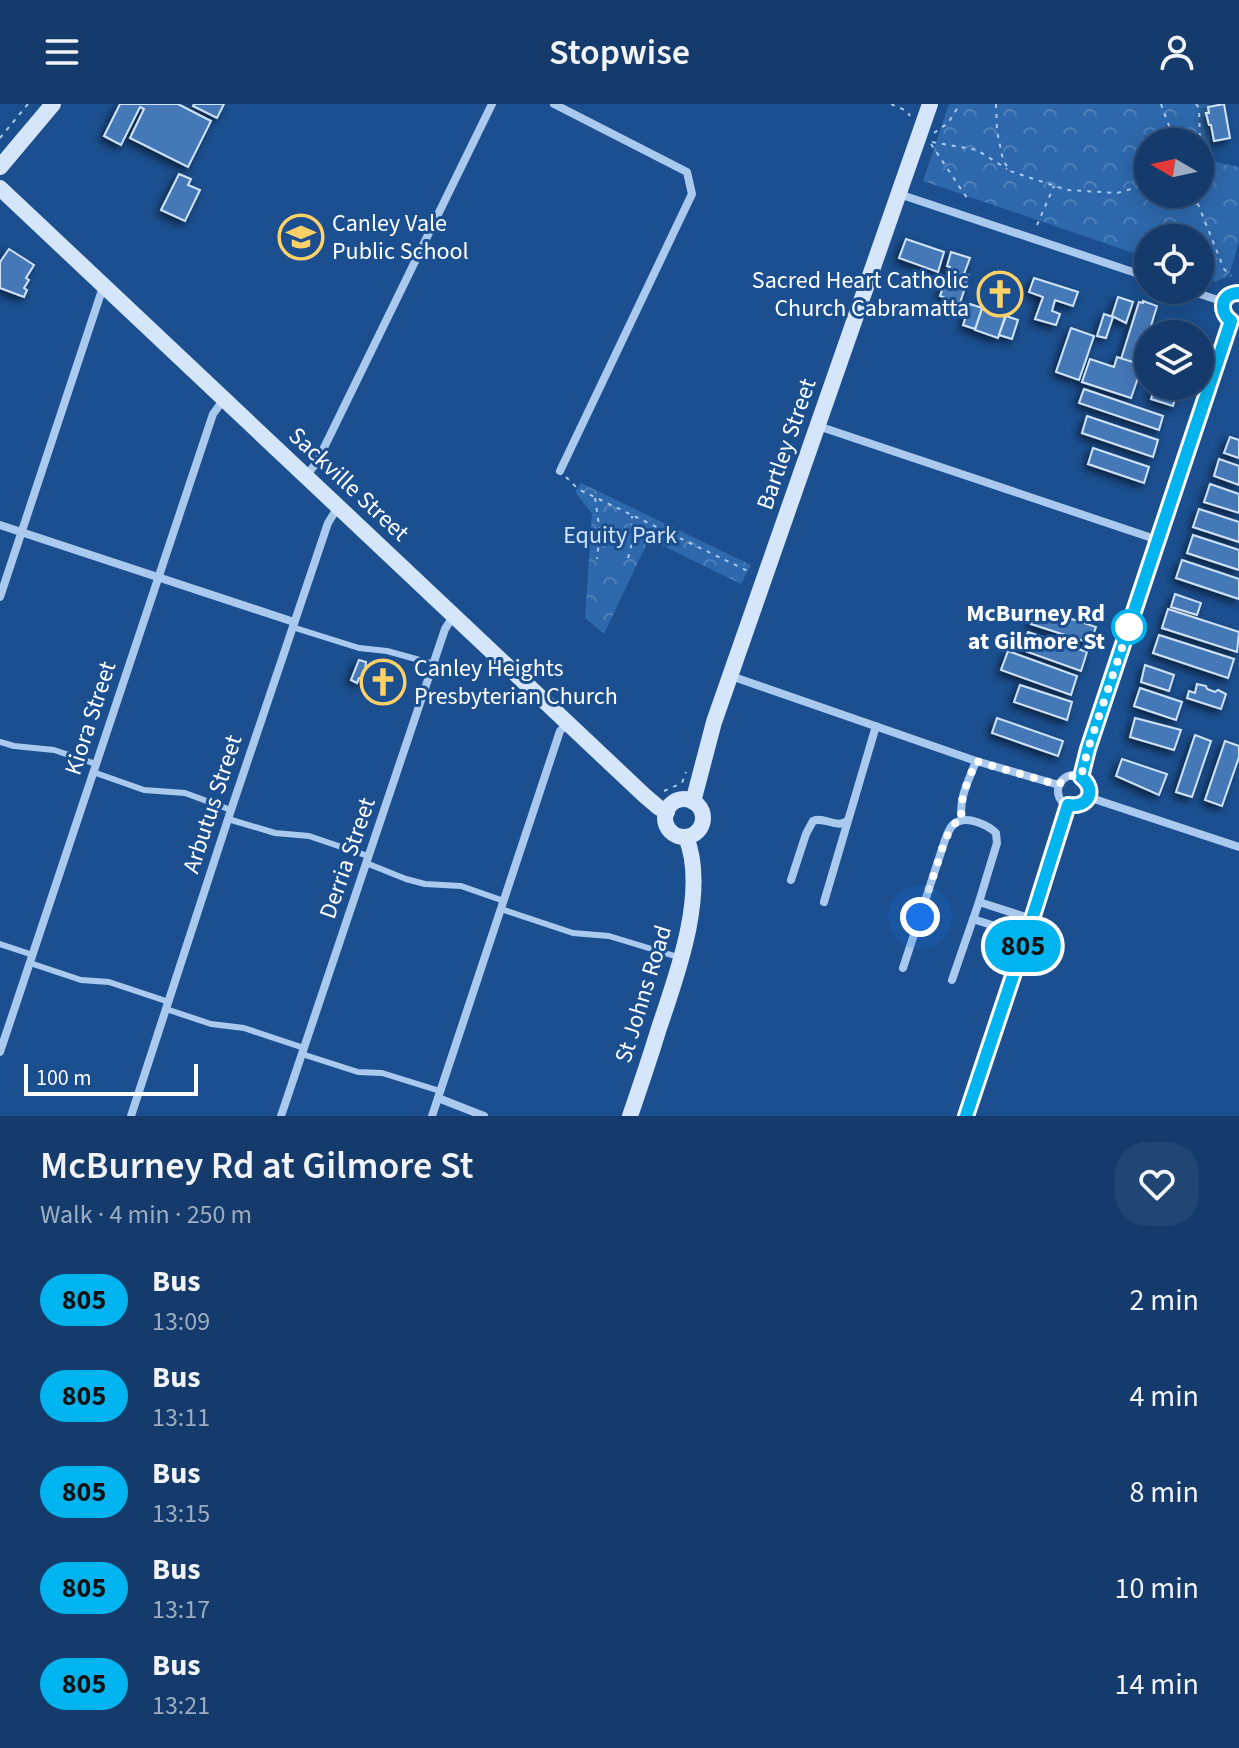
<!DOCTYPE html>
<html lang="en">
<head>
<meta charset="utf-8">
<style>
	body { margin:0; font-family:"Source Sans 3",sans-serif; background:#214673; color:#f1f3f6; height:100vh; display:flex; flex-direction:column; font-size:30px; white-space:nowrap }
	* { box-sizing:border-box; margin:0 }
	p { font-size:26px; color:#9dadc1 }
	.icon { flex:none; width:44px; height:44px; fill:none; stroke:currentColor; stroke-width:2; stroke-linecap:round; stroke-linejoin:round }
	.map { position:relative; height:1012px; overflow:hidden }
	.sheet { display:flex; flex-direction:column; background:#143b6b; flex:1 }
	.sheet>* { flex:none }
	.badge { padding:0 16px; border-radius:26px; font-size:28px; line-height:52px }
	.needle { width:52px; rotate:279deg }
	.buttons { position:absolute; left:1134px; top:24px; display:grid; gap:16px }
	.buttons a { display:grid; place-items:center; width:80px; height:80px; border-radius:50%; background:#143b6b; box-shadow:0 4px 20px #0003,0 0 0 2px #33557e; font-size:40px }
	.scale { position:absolute; left:24px; bottom:20px; width:174px; box-sizing:border-box; padding-left:8px; border:4px solid #fff; border-top:0; font-size:22px; line-height:28px; white-space:nowrap; color:#fff; -webkit-text-stroke:6px #1b4f8f; paint-order:stroke }
	.you { position:absolute; width:40px; height:40px; margin:-20px; border:6px solid #fff; border-radius:50%; background:#1a73e8; box-shadow:0 0 0 12px #1a73e833 }
	.map>.badge { position:absolute; translate:-50% -50%; box-shadow:0 0 0 4px #fff }
	.round { display:grid; place-items:center; flex:none; width:84px; height:84px; border-radius:32px; background:#214673 }
	.summary { display:flex; align-items:center; justify-content:space-between; height:136px; padding:0 40px }
	h1 { font-size:38px; font-weight:600; line-height:60px }
	ul { padding:0; list-style:none }
	li { display:flex; align-items:center; gap:24px; height:96px; padding:0 40px }
	li div { flex:1 }
	li b { display:block; font-size:30px }
	li em { font-style:normal }
	li .badge { min-width:88px; font-weight:700; text-align:center }
	header { display:flex; justify-content:space-between; align-items:center; height:104px; padding:0 40px; background:#143b6b; font-size:36px; font-weight:600 }
	.map>svg:first-child { display:block }
	.park { fill:url(#park-crowns); fill-rule:evenodd }
	.building { fill:#4478b7; stroke:#cfe3fa; stroke-width:2; filter:url(#shadow) }
	.lines { fill:none; stroke-linecap:round; stroke-linejoin:round }
	.path { stroke:#a9c9ee; stroke-width:2; stroke-dasharray:4 6; stroke-linecap:butt }
	.service { stroke:#a9c9ee; stroke-width:6 }
	.minor { stroke:#a9c9ee; stroke-width:8 }
	.secondary { stroke:#d6e6fa; stroke-width:16 }
	.line-casing { stroke:#fff; stroke-width:18 }
	.line { stroke:#00b5ef; stroke-width:12 }
	.walk { stroke:#fff; stroke-width:8; stroke-dasharray:0 14.4 }
	.stop-dot { fill:#fff; stroke:#00b5ef; stroke-width:4 }
	.labels { text-anchor:middle; stroke-width:6; stroke-linejoin:round; paint-order:stroke }
	.poi-label { font-size:24px; fill:#fff; stroke:#1b4f8f; text-anchor:start }
	.street-label { font-size:24px; fill:#fff; stroke:#1b4f8f }
	.park-label { font-size:24px; fill:#cfe3fa; stroke:#1b4f8f }
	.stop-label { font-size:24px; font-weight:bold; fill:#fff; stroke:#1b4f8f; text-anchor:end }
</style>
</head>
<body>
<header><svg class="icon" aria-label="menu" viewBox="0 0 24 24"><path d="M4 6h16M4 12h16M4 18h16"/></svg>Stopwise<svg class="icon" aria-label="person" viewBox="0 0 24 24"><circle cx="12" cy="8" r="4"/><path d="M4 21q1-7 8-7t8 7"/></svg></header>
<div class="map">
<svg width="1239" height="1012" viewBox="0 0 1239 1012">
	<defs>
		<pattern id="park-crowns" width="20" height="18" patternUnits="userSpaceOnUse" patternTransform="scale(2)"><rect width="20" height="18" fill="#2e69ad"/><path d="M2 6a3 3 0 1 1 6 0M12 15a3 3 0 1 1 6 0" fill="none" stroke="#4d80b9"/></pattern>
		<filter id="shadow"><feDropShadow dx="-3.5" dy="3.5" stdDeviation="4" flood-color="#0009"/></filter>
	</defs>
	<rect width="100%" height="100%" fill="#1b4f8f"/>
	<g class="park">
		<path d="M 949,0 L 1209,0 L 1211,57 L 1239,63 L 1239,138 L 1229,171 L 1216,178 L 1200,172 L 1200,134 L 1148,134 L 1148,154 L 923,77 ZM 1148,38 L 1200,38 L 1200,90 L 1148,90 Z"/>
		<polygon points="581,379 751,461 741,480 649,435 604,530 585,514 592,410 575,388"/>
	</g>
	<g class="building">
		<polygon points="120,0 178,0 211,17 188,63 130,34 144,5 140,3 121,41 104,32"/>
		<polygon points="194,0 224,0 217,14 193,2"/>
		<polygon points="1224,0 1230,34 1214,37 1211,21 1209,21 1206,9 1209,9 1208,3"/>
		<polygon points="179,70 191,75 188,81 200,86 185,117 161,106"/>
		<polygon points="906,135 944,148 938,168 899,154"/>
		<polygon points="9,145 34,161 26,174 29,176 24,184 27,186 24,193 0,184 0,158"/>
		<polygon points="951,148 970,154 964,170 969,171 960,199 940,192 950,163 947,162"/>
		<polygon points="994,168 1017,175 998,234 975,226"/>
		<polygon points="1034,174 1078,188 1073,202 1055,196 1052,207 1060,210 1056,221 1035,215 1043,193 1029,188"/>
		<polygon points="1118,193 1133,198 1126,219 1112,212"/>
		<polygon points="1143,197 1157,202 1139,261 1121,255 1139,198 1143,199"/>
		<polygon points="970,200 982,204 975,225 963,221"/>
		<polygon points="1104,210 1113,213 1106,234 1097,232"/>
		<polygon points="1006,212 1018,216 1012,235 999,231"/>
		<polygon points="1071,224 1094,232 1079,276 1056,268"/>
		<polygon points="1117,253 1139,260 1137,267 1140,268 1131,294 1082,278 1090,255 1114,263"/>
		<polygon points="1155,282 1162,285 1163,282 1171,282 1178,284 1173,302 1151,295"/>
		<polygon points="1084,285 1163,312 1159,326 1079,299"/>
		<polygon points="1087,312 1158,336 1153,353 1082,329"/>
		<polygon points="1230,333 1239,336 1239,354 1224,349"/>
		<polygon points="1093,344 1149,363 1144,379 1088,360"/>
		<polygon points="1219,355 1239,362 1239,381 1214,372"/>
		<polygon points="1210,380 1239,390 1239,409 1204,398"/>
		<polygon points="1199,405 1239,418 1239,438 1193,423"/>
		<polygon points="1193,431 1239,446 1239,466 1187,449"/>
		<polygon points="1182,456 1239,475 1239,495 1176,474"/>
		<polygon points="1175,490 1201,499 1197,511 1171,503"/>
		<polygon points="1036,503 1096,523 1090,539 1031,520"/>
		<polygon points="1168,505 1239,528 1237,548 1162,524"/>
		<polygon points="1028,528 1087,548 1081,567 1022,546"/>
		<polygon points="1159,531 1234,555 1228,574 1153,549"/>
		<polygon points="1008,547 1077,572 1071,591 1001,566"/>
		<polygon points="359,556 366,558 364,574 359,574 357,579 351,576"/>
		<polygon points="1145,561 1174,571 1169,587 1141,578"/>
		<polygon points="382,568 399,577 395,590 367,580 369,575 375,576 376,571 381,572"/>
		<polygon points="1197,580 1206,582 1207,585 1215,588 1218,586 1226,590 1221,605 1187,594 1189,587 1195,589"/>
		<polygon points="1020,581 1072,598 1067,616 1014,598"/>
		<polygon points="1140,584 1182,598 1176,616 1134,602"/>
		<polygon points="997,614 1063,637 1058,652 992,629"/>
		<polygon points="1135,614 1181,626 1174,646 1130,633"/>
		<polygon points="1195,631 1211,637 1192,693 1176,688"/>
		<polygon points="1225,637 1239,642 1239,653 1222,702 1205,696"/>
		<polygon points="1122,655 1167,670 1159,691 1116,672"/>
	</g>
	<g class="lines">
		<g class="path">
			<polyline points="891,0 907,7 910,12"/>
			<polyline points="996,0 997,27 1003,56 1010,67 1067,86 1117,89 1148,80"/>
			<polyline points="1161,0 1175,38"/>
			<polyline points="1196,0 1199,4 1200,38"/>
			<polyline points="934,29 948,19 960,0"/>
			<polyline points="0,34 28,0"/>
			<polyline points="932,38 977,46 1007,65"/>
			<polyline points="931,40 969,97"/>
			<polyline points="1200,49 1200,64"/>
			<polyline points="1194,90 1224,165 1231,172"/>
			<polyline points="1037,121 1054,82"/>
			<polyline points="566,373 578,385 752,469"/>
			<polyline points="595,394 600,428 597,455"/>
			<polyline points="628,454 632,439 632,412"/>
			<polyline points="664,687 682,679 686,668"/>
		</g>
		<g class="service">
			<polyline points="292,523 359,544 387,547 434,560"/>
			<polyline points="0,638 14,642 54,646 96,660"/>
			<polyline points="93,668 144,686 185,689 231,706"/>
			<polyline points="228,715 275,729 309,732 368,752"/>
			<polyline points="366,759 406,775 425,780 461,782 504,797"/>
			<polyline points="501,805 573,829 609,832 678,853"/>
			<polyline points="0,840 33,851"/>
			<polyline points="30,859 81,876 109,878 169,898"/>
			<polyline points="166,905 211,920 244,924 304,944"/>
			<polyline points="302,950 358,968 382,969 440,987"/>
		</g>
		<g class="minor">
			<polyline points="554,0 687,68 692,90 560,367"/>
			<polyline points="899,90 1148,173"/>
			<polyline points="1188,186 1224,198"/>
			<polyline points="1239,189 1229,191 1222,202 1228,215 1239,218"/>
			<polyline points="818,322 1158,436"/>
			<polyline points="306,372 317,358 492,0"/>
			<polyline points="0,421 294,518"/>
			<polyline points="0,493 103,183"/>
			<polyline points="731,572 976,657 1059,681"/>
			<circle cx="1074" cy="687" r="16"/>
			<polyline points="1081,673 1088,645 1231,217"/>
			<polyline points="1088,693 1239,743"/>
			<path d="M 962,716 C 958,695 969,676 976,657"/>
			<path d="M 791,776 L 806,730 L 813,717 C 825,712 836,725 847,717"/>
			<polyline points="824,798 876,622"/>
			<polyline points="979,798 1032,815"/>
			<polyline points="973,815 1026,832"/>
			<path d="M 903,864 L 945,736 C 948,729 950,721 957,718 C 968,712 988,721 996,729 L 997,739 L 979,798 L 952,876"/>
			<polyline points="0,948 213,310 224,295"/>
			<polyline points="438,994 484,1012"/>
			<polyline points="131,1012 231,706 328,419 338,403"/>
			<polyline points="281,1012 445,525 454,511"/>
			<polyline points="432,1012 560,627 568,619"/>
			<polyline points="966,1012 1026,832 1068,701"/>
		</g>
		<g class="secondary">
			<polyline points="0,63 53,0"/>
			<polyline points="0,84 644,691 658,703 667,708"/>
			<circle cx="684" cy="714" r="19"/>
			<polyline points="693,698 714,618 930,0"/>
			<path d="M 630,1012 C 640,983 650,954 659,924 C 677,871 708,787 686,733"/>
		</g>
	</g>
	<g class="lines">
		<g class="line-casing">
			<path id="line" d="M 966,1012 L 1032,815 L 1068,701 C 1089,704 1097,686 1081,673 L 1088,645 L 1231,217 C 1218,207 1221,189 1239,189"/>
		</g>
		<use href="#line" class="line"/>
		<path class="walk" d="M 920,813 L 945,736 L 952,722 L 959,716 L 962,716 C 958,695 969,676 976,657 L 1059,681 C 1064,673 1071,670 1081,673 L 1088,645 L 1129,523"/>
	</g>
	<defs>
		<g id="school-ring" transform="scale(2.3)"><circle r="9.5" fill="#1b4f8f" stroke="#ffd166" stroke-width="1.5"/><path d="M0-5L7-2L0 1L-7-2ZM-4 1L0 2.5L4 1V4Q0 6-4 4Z" fill="#ffd166"/></g>
		<g id="church-ring" transform="scale(2.3)"><circle r="9.5" fill="#1b4f8f" stroke="#ffd166" stroke-width="1.5"/><path d="M-1.2-6h2.4v3.5h3.3v2.4h-3.3V6h-2.4V-.1h-3.3v-2.4h3.3Z" fill="#ffd166"/></g>
	</defs>
	<g fill-rule="evenodd">
		<use href="#school-ring" x="301" y="133"/>
		<use href="#church-ring" x="1000" y="190"/>
		<use href="#church-ring" x="383" y="578"/>
	</g>
	<circle class="stop-dot" cx="1129" cy="523" r="16"/>
	<g class="labels">
		<g class="poi-label">
			<text x="332" y="127">Canley Vale<tspan x="332" dy="28">Public School</tspan></text>
			<text x="969" y="184" text-anchor="end">Sacred Heart Catholic<tspan x="969" dy="28">Church Cabramatta</tspan></text>
			<text x="414" y="572">Canley Heights<tspan x="414" dy="28">Presbyterian Church</tspan></text>
		</g>
		<g class="street-label">
			<text transform="translate(786 340) rotate(-71)" y="8">Bartley Street</text>
			<text transform="translate(349 380) rotate(43)" y="8">Sackville Street</text>
			<text transform="translate(90 614) rotate(-72)" y="8">Kiora Street</text>
			<text transform="translate(212 700) rotate(-72)" y="8">Arbutus Street</text>
			<text transform="translate(347 754) rotate(-71)" y="8">Derria Street</text>
			<text transform="translate(643 890) rotate(-73)" y="8">St Johns Road</text>
		</g>
		<g class="park-label">
			<text x="620" y="439">Equity Park</text>
		</g>
		<g class="stop-label">
			<text x="1105" y="517">McBurney Rd<tspan x="1105" dy="28">at Gilmore St</tspan></text>
		</g>
	</g>
</svg>
<div class="buttons">
<a><svg class="needle" viewBox="-14 -14 28 28"><path d="M0-13l5 13h-10z" fill="#e53935"/><path d="M0 13l5-13h-10z" fill="#9dadc1"/></svg></a>
<a><svg class="icon" aria-label="locate" viewBox="0 0 24 24"><circle cx="12" cy="12" r="6"/><path d="M12 2v4M12 18v4M2 12h4M18 12h4"/></svg></a>
<a><svg class="icon" aria-label="layers" viewBox="0 0 24 24"><path d="M12 4l9 5-9 5-9-5zM3 14l9 5 9-5"/></svg></a>
</div>
<div class="scale">100 m</div>
<div class="you" style="left:920px;top:813px"></div>
<b class="badge" style="left:1023px;top:842px;background:#00b5ef;color:#111">805</b>
</div>
<section class="sheet">
<div class="summary"><div><h1>McBurney Rd at Gilmore St</h1><p>Walk · 4 min · 250 m</p></div><a class="round"><svg class="icon" aria-label="heart" viewBox="0 0 24 24"><path d="M12 20l-8-8c-3-5 5-10 8-4 3-6 11-1 8 4z"/></svg></a></div>
<ul>
<li><span class="badge" style="background:#00b5ef;color:#111">805</span><div><b>Bus</b><p>13:09</p></div><em>2 min</em></li>
<li><span class="badge" style="background:#00b5ef;color:#111">805</span><div><b>Bus</b><p>13:11</p></div><em>4 min</em></li>
<li><span class="badge" style="background:#00b5ef;color:#111">805</span><div><b>Bus</b><p>13:15</p></div><em>8 min</em></li>
<li><span class="badge" style="background:#00b5ef;color:#111">805</span><div><b>Bus</b><p>13:17</p></div><em>10 min</em></li>
<li><span class="badge" style="background:#00b5ef;color:#111">805</span><div><b>Bus</b><p>13:21</p></div><em>14 min</em></li>
</ul>
</section>
</body>
</html>
